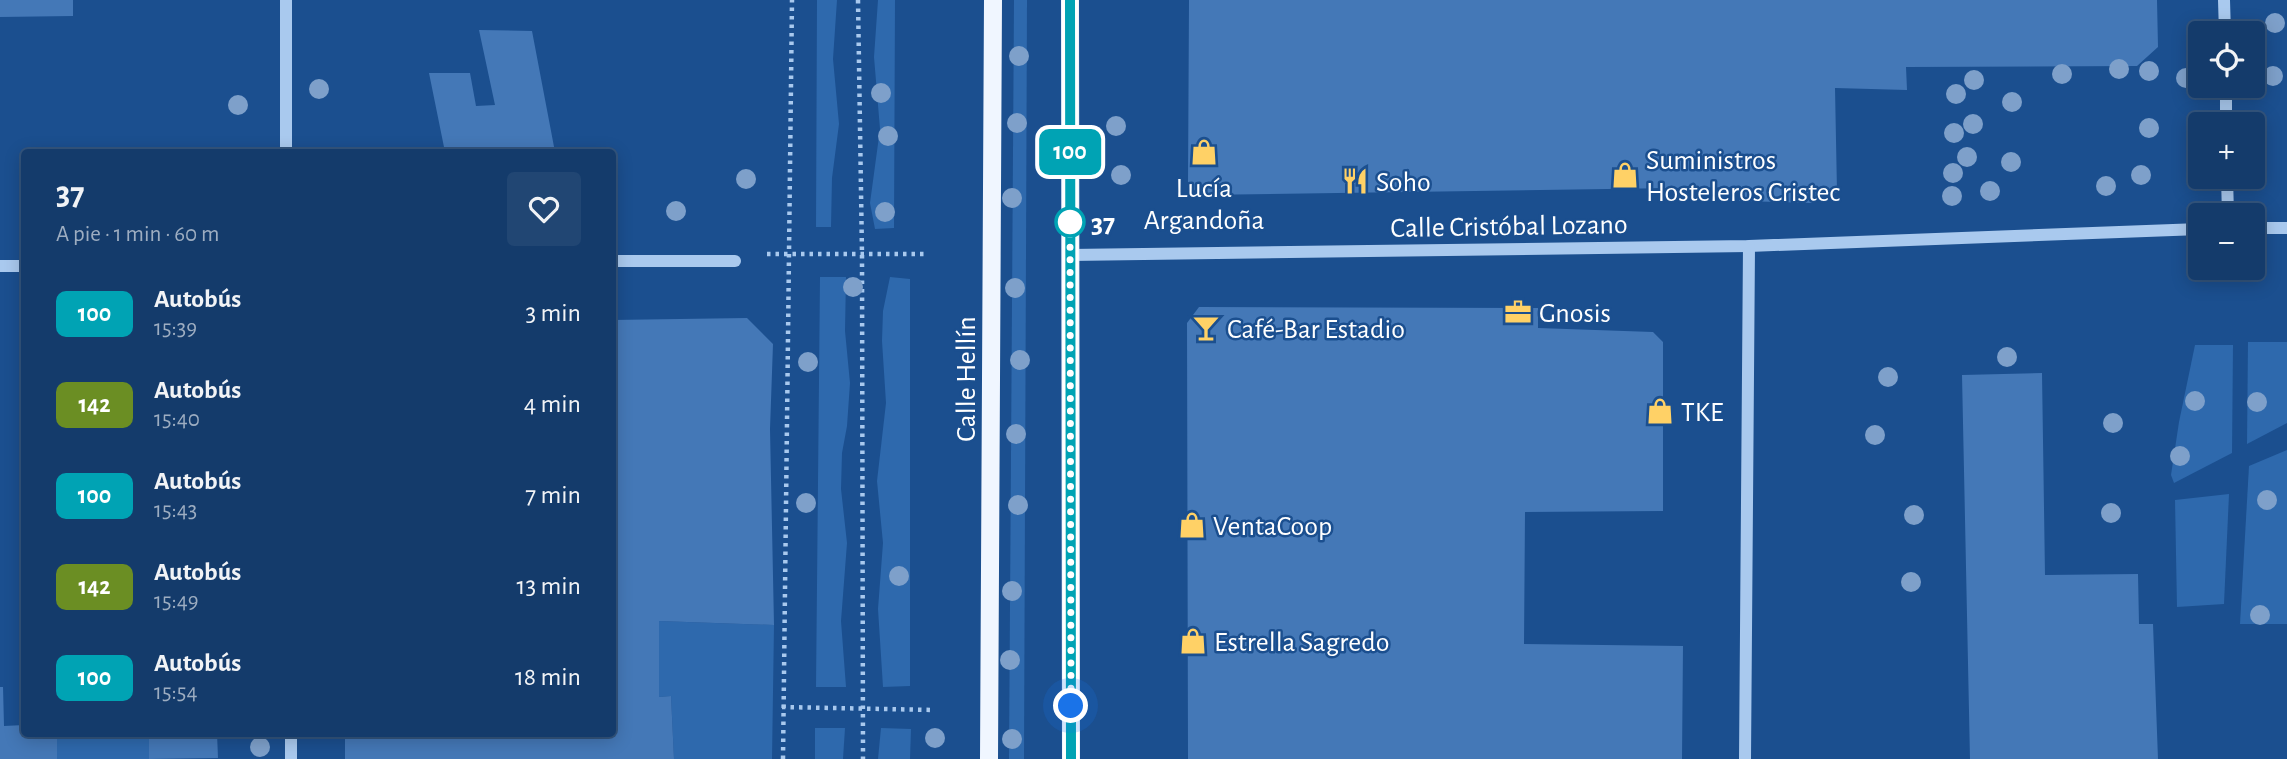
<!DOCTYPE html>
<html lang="es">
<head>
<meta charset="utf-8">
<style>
	body { margin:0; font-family:"Alegreya Sans",sans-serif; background:#214673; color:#f1f3f6; height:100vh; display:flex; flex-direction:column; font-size:26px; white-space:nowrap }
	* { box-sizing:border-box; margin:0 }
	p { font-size:23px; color:#9dadc1 }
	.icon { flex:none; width:38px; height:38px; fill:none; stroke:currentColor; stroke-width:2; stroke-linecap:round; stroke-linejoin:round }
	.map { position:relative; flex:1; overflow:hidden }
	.side { position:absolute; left:21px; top:149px; width:595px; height:588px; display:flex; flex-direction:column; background:#143b6b; border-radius:7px; box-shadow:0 4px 18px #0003,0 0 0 2px #33557e }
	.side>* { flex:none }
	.badge { padding:0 14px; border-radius:10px; font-size:24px; line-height:46px }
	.fabs { position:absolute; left:2188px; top:21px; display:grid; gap:14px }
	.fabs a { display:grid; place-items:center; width:77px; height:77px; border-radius:7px; background:#143b6b; box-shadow:0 4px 18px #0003,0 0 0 2px #33557e; font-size:35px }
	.you { position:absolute; width:35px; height:35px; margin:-18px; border:5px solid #fff; border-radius:50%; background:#1a73e8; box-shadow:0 0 0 10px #1a73e833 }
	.map>.badge { position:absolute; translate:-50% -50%; box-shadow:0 0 0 4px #fff }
	.round { display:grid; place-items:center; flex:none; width:74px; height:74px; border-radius:7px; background:#214673 }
	.overview { display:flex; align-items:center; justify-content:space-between; height:119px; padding:0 35px }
	h1 { font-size:33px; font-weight:600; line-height:52px }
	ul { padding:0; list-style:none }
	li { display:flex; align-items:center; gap:21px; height:91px; padding:0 35px }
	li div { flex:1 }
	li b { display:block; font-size:26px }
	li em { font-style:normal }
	li .badge { min-width:77px; font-weight:700; text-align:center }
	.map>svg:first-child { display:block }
	.green { fill:#2e69ad }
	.building { fill:#4478b7 }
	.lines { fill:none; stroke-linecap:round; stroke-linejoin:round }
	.path { stroke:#a9c9ee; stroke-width:4.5; stroke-dasharray:3.5 5; stroke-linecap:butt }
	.minor { stroke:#a9c9ee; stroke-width:12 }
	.major { stroke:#f0f6ff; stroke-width:18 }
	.tree { fill:#7ea0ca }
	.line-casing { stroke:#fff; stroke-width:16 }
	.line { stroke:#00a3b4; stroke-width:10 }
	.walk { stroke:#fff; stroke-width:7; stroke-dasharray:0 12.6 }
	.stop-dot { fill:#fff; stroke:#00a3b4; stroke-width:3.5 }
	.labels { text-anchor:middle; stroke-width:5; stroke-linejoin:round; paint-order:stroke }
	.poi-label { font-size:28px; fill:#fff; stroke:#1b4f8f; text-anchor:start }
	.stop-label { font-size:28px; font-weight:bold; fill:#fff; stroke:#1b4f8f; text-anchor:start }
	.street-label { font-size:28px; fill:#fff; stroke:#1b4f8f }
</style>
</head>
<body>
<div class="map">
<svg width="2287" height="759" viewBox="0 0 2287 759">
	<rect width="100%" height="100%" fill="#1b4f8f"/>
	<g class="green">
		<polygon points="817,0 837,0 833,59 839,124 832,178 831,227 816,227"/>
		<polygon points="878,0 895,0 894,228 875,229 870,203 880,129 874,57"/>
		<polygon points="1014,0 1027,0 1024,759 1009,759"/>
		<polygon points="820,277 846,277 845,331 850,383 847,426 842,453 841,489 847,543 841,621 846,687 816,687"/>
		<polygon points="890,277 910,279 910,686 883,687 878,609 883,543 877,481 886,403 882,341 883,311"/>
		<polygon points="2248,342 2287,342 2287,423 2247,444"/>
		<polygon points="2195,345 2233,345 2232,453 2174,483 2171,475 2179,422"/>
		<polygon points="2287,450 2287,624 2240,624 2249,466"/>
		<polygon points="2229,494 2224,604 2177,607 2175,500"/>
		<polygon points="659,621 774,625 772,759 674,759 671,696 659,697"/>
		<polygon points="815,728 845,728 843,759 815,759"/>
		<polygon points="881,728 911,729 910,759 878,759"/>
		<rect x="57" y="733" width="92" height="26"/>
	</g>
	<g class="building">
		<polygon points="0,0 73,0 73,16 0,17"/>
		<polygon points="1189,0 2157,0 2158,47 2137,66 1906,67 1907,90 1835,88 1837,192 1813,203 1739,201 1741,187 1199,195 1188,183"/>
		<polygon points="479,30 532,31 555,152 445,152 429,73 470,73 476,106 495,105"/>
		<polygon points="1199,307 1538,308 1538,328 1653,332 1663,342 1663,511 1525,512 1524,644 1683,646 1682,759 1188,759 1187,323"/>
		<polygon points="747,318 773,344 770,429 774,625 659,621 659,697 671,696 674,759 345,759 345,733 416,733 416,737 487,738 487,733 512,733 512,737 531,738 531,733 612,733 612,320"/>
		<polygon points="2042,373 2045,575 2138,574 2139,624 2153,624 2158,759 1970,759 1962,375"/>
		<polygon points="0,687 3,687 4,726 24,725 24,733 57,733 57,759 0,759"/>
		<polygon points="149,733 217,733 218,758 149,759"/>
	</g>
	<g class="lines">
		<g class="path">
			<polyline points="858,0 862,254 863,759"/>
			<polyline points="767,254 927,254"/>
			<polyline points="782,707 933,710"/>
			<polyline points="783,759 792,0"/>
		</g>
		<g class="minor">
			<polyline points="2224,0 2225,33"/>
			<polyline points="2226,86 2226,124"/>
			<polyline points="286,152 286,0"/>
			<polyline points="2227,177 2228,215"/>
			<polyline points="2252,228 2287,228"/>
			<polyline points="1070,255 1749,246 2200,229"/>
			<polyline points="612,261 735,261"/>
			<polyline points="0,266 24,266"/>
			<polyline points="291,733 291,759"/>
			<polyline points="1745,759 1749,246"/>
		</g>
		<g class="major">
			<polyline points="1070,0 1071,759"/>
			<polyline points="989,759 993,0"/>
		</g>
	</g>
	<g class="tree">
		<circle cx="2275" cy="23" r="10"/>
		<circle cx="1019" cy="56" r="10"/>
		<circle cx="2119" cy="69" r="10"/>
		<circle cx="2149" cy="71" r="10"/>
		<circle cx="2062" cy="74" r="10"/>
		<circle cx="2273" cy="76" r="10"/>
		<circle cx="2186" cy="78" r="10"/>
		<circle cx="1974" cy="80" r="10"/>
		<circle cx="319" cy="89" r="10"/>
		<circle cx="881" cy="93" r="10"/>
		<circle cx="1956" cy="94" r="10"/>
		<circle cx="2012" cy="102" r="10"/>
		<circle cx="238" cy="105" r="10"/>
		<circle cx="1017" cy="123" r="10"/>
		<circle cx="1973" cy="124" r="10"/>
		<circle cx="1116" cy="126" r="10"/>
		<circle cx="2149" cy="128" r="10"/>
		<circle cx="1954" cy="133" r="10"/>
		<circle cx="888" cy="136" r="10"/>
		<circle cx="1967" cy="157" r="10"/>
		<circle cx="2011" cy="162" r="10"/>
		<circle cx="1953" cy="173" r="10"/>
		<circle cx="1121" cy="175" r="10"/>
		<circle cx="2141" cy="175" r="10"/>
		<circle cx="746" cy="179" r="10"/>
		<circle cx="2106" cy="186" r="10"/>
		<circle cx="1990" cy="191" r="10"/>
		<circle cx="1952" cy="196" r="10"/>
		<circle cx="1012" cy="198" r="10"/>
		<circle cx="676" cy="211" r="10"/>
		<circle cx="885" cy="212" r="10"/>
		<circle cx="853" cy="287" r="10"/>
		<circle cx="1015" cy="288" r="10"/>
		<circle cx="2007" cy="357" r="10"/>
		<circle cx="1020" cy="360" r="10"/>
		<circle cx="808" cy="362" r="10"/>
		<circle cx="1888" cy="377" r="10"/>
		<circle cx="2195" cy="401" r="10"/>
		<circle cx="2257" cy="402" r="10"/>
		<circle cx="2113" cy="423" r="10"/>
		<circle cx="1016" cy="434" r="10"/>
		<circle cx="1875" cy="435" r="10"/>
		<circle cx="2180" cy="456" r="10"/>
		<circle cx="2267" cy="500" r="10"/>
		<circle cx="806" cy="503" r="10"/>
		<circle cx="1018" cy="505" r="10"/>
		<circle cx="2111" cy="513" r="10"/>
		<circle cx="1914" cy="515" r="10"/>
		<circle cx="899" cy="576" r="10"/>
		<circle cx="1911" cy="582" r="10"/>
		<circle cx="1012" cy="591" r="10"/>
		<circle cx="2260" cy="615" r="10"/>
		<circle cx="1010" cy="660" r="10"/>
		<circle cx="935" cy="738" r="10"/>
		<circle cx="1012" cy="739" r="10"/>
		<circle cx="260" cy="747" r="10"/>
	</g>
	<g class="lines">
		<g class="line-casing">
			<polyline id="line" points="1070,0 1071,759"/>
		</g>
		<use href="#line" class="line"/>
		<polyline class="walk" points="1070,222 1071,706"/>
	</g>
	<defs>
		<g id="shop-bare" transform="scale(2.1)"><path d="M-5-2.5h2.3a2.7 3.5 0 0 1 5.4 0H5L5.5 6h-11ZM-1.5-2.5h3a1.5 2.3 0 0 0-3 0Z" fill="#ffd166" stroke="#1b4f8f" stroke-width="2.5" paint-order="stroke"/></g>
		<g id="restaurant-bare" transform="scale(2.1)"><path d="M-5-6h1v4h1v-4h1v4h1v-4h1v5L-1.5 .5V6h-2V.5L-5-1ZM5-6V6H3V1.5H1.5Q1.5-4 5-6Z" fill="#ffd166" stroke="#1b4f8f" stroke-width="2.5" paint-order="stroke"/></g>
		<g id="office-bare" transform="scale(2.1)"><path d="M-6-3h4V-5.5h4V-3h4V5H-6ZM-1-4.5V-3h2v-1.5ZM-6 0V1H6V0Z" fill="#ffd166" stroke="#1b4f8f" stroke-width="2.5" paint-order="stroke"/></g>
		<g id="bar-bare" transform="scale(2.1)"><path d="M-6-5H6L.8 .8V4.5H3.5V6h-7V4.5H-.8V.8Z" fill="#ffd166" stroke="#1b4f8f" stroke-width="2.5" paint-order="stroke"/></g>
	</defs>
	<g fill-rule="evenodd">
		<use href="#shop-bare" x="1204" y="152"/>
		<use href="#shop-bare" x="1625" y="175"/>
		<use href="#restaurant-bare" x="1355" y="181"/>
		<use href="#office-bare" x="1518" y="312"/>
		<use href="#bar-bare" x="1206" y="328"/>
		<use href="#shop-bare" x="1660" y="411"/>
		<use href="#shop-bare" x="1192" y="525"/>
		<use href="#shop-bare" x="1193" y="641"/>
	</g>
	<circle class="stop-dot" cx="1070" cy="222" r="14"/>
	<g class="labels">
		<g class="poi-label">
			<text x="1646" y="169">Suministros<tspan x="1646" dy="32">Hosteleros Cristec</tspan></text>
			<text x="1376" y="191">Soho</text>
			<text x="1204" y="197" text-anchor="middle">Lucía<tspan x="1204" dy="32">Argandoña</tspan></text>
			<text x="1539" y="322">Gnosis</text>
			<text x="1227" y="338">Café-Bar Estadio</text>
			<text x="1681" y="421">TKE</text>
			<text x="1213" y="535">VentaCoop</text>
			<text x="1214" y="651">Estrella Sagredo</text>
		</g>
		<g class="stop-label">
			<text x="1091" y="232">37</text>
		</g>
		<g class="street-label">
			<text transform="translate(1509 225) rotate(-1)" y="10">Calle Cristóbal Lozano</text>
			<text transform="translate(965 379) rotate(-90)" y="10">Calle Hellín</text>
		</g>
	</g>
</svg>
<div class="fabs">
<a><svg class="icon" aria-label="locate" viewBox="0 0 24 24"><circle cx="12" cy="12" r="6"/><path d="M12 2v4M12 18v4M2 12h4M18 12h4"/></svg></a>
<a>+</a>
<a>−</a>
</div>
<div class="you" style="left:1071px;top:706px"></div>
<b class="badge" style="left:1070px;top:152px;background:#00a3b4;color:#fff">100</b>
<section class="side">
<div class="overview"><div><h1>37</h1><p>A pie · 1 min · 60 m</p></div><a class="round"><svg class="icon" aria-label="heart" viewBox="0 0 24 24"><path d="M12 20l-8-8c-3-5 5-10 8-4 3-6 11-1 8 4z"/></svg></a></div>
<ul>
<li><span class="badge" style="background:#00a3b4;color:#fff">100</span><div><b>Autobús</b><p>15:39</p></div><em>3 min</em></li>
<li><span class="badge" style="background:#6b8e23;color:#fff">142</span><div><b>Autobús</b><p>15:40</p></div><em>4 min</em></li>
<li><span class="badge" style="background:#00a3b4;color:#fff">100</span><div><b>Autobús</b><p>15:43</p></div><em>7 min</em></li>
<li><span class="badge" style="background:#6b8e23;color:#fff">142</span><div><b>Autobús</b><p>15:49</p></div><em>13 min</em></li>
<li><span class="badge" style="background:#00a3b4;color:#fff">100</span><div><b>Autobús</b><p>15:54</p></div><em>18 min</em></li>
</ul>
</section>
</div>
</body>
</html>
